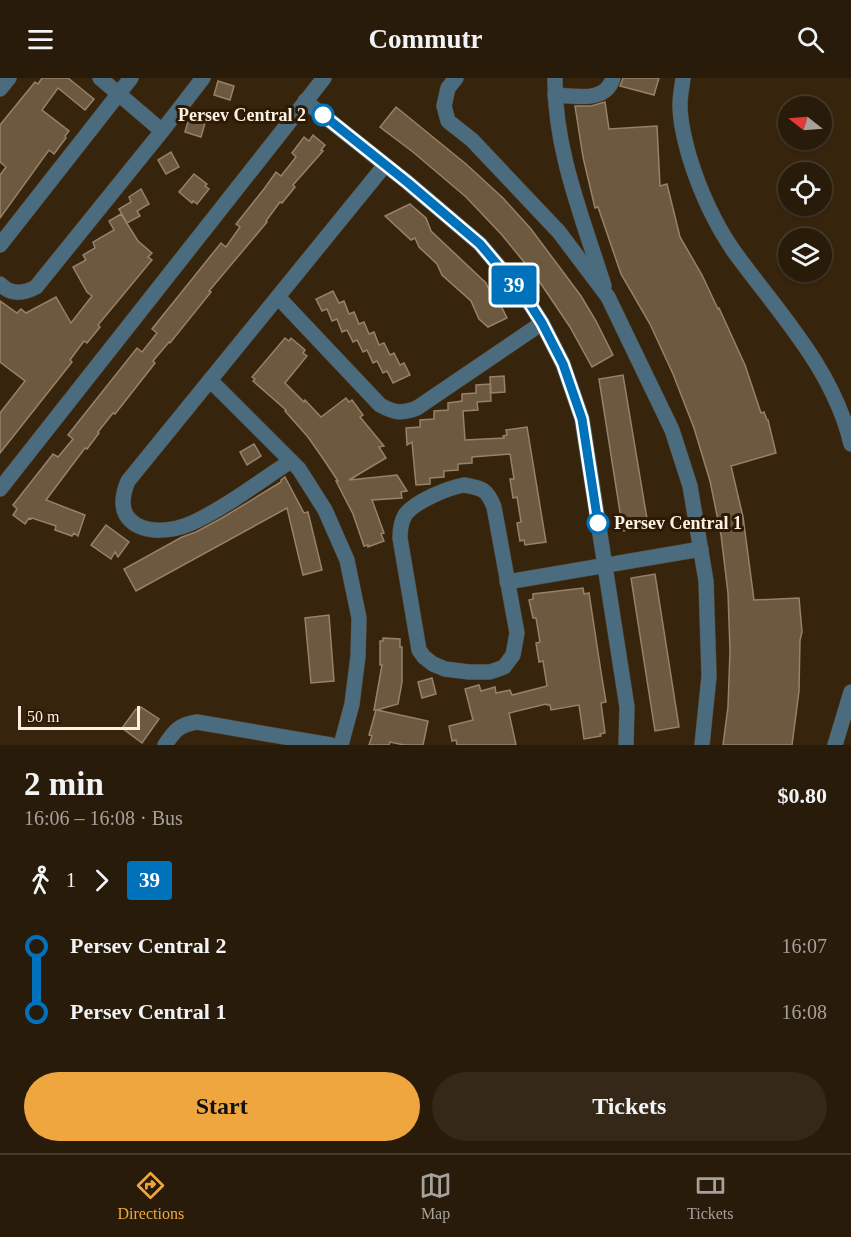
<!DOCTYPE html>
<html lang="en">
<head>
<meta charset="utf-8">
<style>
	body { margin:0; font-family:"Times New Roman",serif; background:#352818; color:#f1f3f6; height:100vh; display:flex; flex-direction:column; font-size:22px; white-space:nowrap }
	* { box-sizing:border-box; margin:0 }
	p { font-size:20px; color:#a5a19c }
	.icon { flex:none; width:33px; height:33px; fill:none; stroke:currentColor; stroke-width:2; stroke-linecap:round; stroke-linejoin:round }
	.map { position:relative; height:667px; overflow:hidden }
	.drawer { display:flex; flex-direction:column; background:#291b0a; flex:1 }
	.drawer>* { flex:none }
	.badge { padding:0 12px; border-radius:4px; font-size:21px; line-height:39px }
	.needle { width:39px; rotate:287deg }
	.tools { position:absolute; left:778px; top:18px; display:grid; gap:12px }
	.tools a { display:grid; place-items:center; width:54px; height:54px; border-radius:50%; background:#291b0a; box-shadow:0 2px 4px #0004,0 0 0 2px #45392b; font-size:30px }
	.scale { position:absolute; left:18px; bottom:15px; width:122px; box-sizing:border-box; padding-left:6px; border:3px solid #fcf0e2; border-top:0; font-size:16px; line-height:21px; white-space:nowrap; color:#fcf0e2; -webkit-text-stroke:4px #2d1a04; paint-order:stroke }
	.map>.badge { position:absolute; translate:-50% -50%; box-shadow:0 0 0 3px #fff }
	.legs { display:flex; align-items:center; gap:9px; height:66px; padding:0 24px; font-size:20px }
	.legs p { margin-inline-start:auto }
	.headline { display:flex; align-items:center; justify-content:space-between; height:102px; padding:0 24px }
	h1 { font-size:33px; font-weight:800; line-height:45px }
	.action { display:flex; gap:12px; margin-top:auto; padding:12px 24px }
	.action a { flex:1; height:69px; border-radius:36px; background:#f0a63f; color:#111; font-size:24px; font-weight:800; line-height:69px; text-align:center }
	.action a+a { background:#352818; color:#f1f3f6 }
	ul { padding:0 24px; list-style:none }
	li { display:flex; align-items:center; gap:21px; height:66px; font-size:22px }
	li i { display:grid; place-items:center; width:9px; height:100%; margin:0 8px; background:currentColor }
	li i::after { content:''; width:15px; height:15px; margin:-8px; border:4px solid; border-radius:50%; background:#291b0a }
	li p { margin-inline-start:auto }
	li:first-child i { background:linear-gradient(#0000 50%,currentColor 0) }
	li:last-child i { background:linear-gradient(currentColor 50%,#0000 0) }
	header { display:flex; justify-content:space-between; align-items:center; height:78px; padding:0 24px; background:#291b0a; font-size:27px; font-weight:800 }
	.tabs { display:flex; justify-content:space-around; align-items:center; height:84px; border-top:2px solid #45392b; background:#291b0a; font-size:16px; color:#a5a19c }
	.tabs a { display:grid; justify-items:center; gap:3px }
	.tabs .selected { color:#f0a63f }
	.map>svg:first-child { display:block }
	.building { fill:#6d5840; stroke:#988168; stroke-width:1.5 }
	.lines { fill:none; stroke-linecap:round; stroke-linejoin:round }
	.minor-casing { stroke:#53412b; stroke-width:16 }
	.minor { stroke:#4a6c7e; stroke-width:15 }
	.line-1-casing { stroke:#fff; stroke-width:14 }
	.line-1 { stroke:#0072bc; stroke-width:9 }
	.stop-1-dot { fill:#fff; stroke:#0072bc; stroke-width:3 }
	.labels { text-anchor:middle; stroke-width:6; stroke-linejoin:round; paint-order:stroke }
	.stop-label { font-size:18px; font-weight:bold; fill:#fcf0e2; stroke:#2d1a04; text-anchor:end }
</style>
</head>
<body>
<header><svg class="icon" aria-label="menu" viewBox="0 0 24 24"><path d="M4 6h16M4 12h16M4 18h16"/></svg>Commutr<svg class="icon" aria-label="search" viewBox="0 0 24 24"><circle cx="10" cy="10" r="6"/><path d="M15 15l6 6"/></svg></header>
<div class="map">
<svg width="851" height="667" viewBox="0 0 851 667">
	<rect width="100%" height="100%" fill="#37240d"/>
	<g class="building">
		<polygon points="42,0 68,0 94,21 85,32 58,10 42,32 69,53 65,58 66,60 54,76 49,72 0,140 0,97 6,89 0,84 0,47 35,4 38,6"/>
		<polygon points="623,0 659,0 654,17 620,8"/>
		<polygon points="218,3 234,8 230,22 214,17"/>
		<polygon points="605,24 609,51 657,48 660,108 667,106 680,159 702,197 718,231 719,230 745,287 761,335 764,334 767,342 768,342 776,375 731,388 743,439 754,522 799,520 802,554 800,562 799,613 792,667 723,667 728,629 730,573 728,515 721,457 710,403 694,350 673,296 650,246 621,196 598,129 595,130 583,79 575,28 591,28"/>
		<polygon points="396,29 466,86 503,120 531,151 581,218 596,243 613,277 592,289 570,249 537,200 502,157 466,119 413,74 380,49"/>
		<polygon points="189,40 205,45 201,59 185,54"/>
		<polygon points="313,57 325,67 321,72 323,73 293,107 295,109 282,125 280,124 266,143 267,144 209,213 211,214 170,265 169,264 153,283 155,285 115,336 113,335 98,354 99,355 87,371 85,370 46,422 85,437 78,458 74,455 72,458 55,452 56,448 32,440 31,441 29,440 25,446 13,437 17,431 13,427 53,376 58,379 73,361 68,357 137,270 142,274 157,255 152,251 221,165 226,169 240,149 236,146 264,111 276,94 281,98 296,79 292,75 304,59 309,63"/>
		<polygon points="171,74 179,89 166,96 158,82"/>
		<polygon points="194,96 207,106 205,108 209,111 197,126 193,123 192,125 179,114"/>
		<polygon points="141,111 149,126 137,133 140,138 127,145 119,131 131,124 129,119"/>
		<polygon points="410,126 426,140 431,153 486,205 491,216 499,224 507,240 488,249 479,241 471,223 442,197 437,186 419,169 415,160 411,162 385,138"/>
		<polygon points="121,136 138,163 152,175 148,179 152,182 98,247 100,249 87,265 84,263 70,282 72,284 0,375 0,335 25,303 0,284 0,223 17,235 21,231 26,235 56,219 71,245 92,218 87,214 73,189 86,182 83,177 95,170 93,164 114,152 109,143"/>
		<polygon points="333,213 339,225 344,223 349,236 354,234 359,246 364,244 369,256 374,254 379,267 384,265 390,277 394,275 400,287 404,285 410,297 393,305 387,293 383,295 377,283 373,285 367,272 363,274 357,262 353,264 347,252 342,254 337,241 332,243 327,231 322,233 316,221"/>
		<polygon points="285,260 289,263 291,260 305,272 303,275 307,278 285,305 304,324 305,322 321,339 346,320 349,324 352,322 363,337 360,339 384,368 379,369 386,380 349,402 397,397 407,413 401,414 402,420 372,422 384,455 381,456 384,463 368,469 368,467 364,468 353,436 336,403 338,403 324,382 308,359 285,333 286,332 253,303 255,301 252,299"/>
		<polygon points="623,297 647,441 647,449 623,453 599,301"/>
		<polygon points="504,298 505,314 491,315 490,299"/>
		<polygon points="490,306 491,323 477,324 478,332 463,333 465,362 504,360 503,358 507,357 506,352 527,349 546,464 525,467 524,462 520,463 517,445 521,444 517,419 513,420 510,401 514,401 510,376 472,379 472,385 458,386 458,392 444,393 444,399 430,400 430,406 416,407 412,364 407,367 406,350 420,349 420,342 434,341 434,333 448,332 448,325 462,323 462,316 476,315 476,307"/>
		<polygon points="254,366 261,378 247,387 240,374"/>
		<polygon points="285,399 304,435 308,434 322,492 303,497 287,430 136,513 124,491 182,459 196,454 222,440 281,404 281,402"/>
		<polygon points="106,447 129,464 118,479 115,474 111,481 91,467"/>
		<polygon points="655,496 679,649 655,653 631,500"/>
		<polygon points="583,510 584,516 589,515 601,594 606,624 601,625 605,655 600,656 601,658 584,661 579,627 551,632 550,627 547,627 546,626 509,635 516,667 457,667 456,662 452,663 449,648 473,642 465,611 479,607 481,613 495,609 496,615 510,612 512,617 547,608 543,583 539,584 536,565 540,564 536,540 533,540 529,522 533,521 533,516"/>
		<polygon points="329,537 334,603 311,605 305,540"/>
		<polygon points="383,560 400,561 400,569 402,569 402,604 398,626 377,632 428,643 423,667 404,667 390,664 389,667 369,667 372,658 369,657 376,632 374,632 382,587 380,587 380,563 383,563"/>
		<polygon points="432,600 436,616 422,620 418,604"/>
		<polygon points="141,629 159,641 142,665 122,650 136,631 139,633"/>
	</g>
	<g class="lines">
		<g class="minor-casing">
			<g id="minor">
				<polyline points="456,0 448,10 444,28 448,43 472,62 559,154 608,219 672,352 690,408 706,503 709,598 702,667"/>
				<path d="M 555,0 C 554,71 583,141 604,208"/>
				<path d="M 683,0 C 682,9 680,18 680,27 C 680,45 685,64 690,81 C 700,113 714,144 733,172 C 777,233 833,290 851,366"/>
				<polyline points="0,11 9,0"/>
				<path d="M 555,17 C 576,18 606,25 613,0"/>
				<polyline points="305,23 407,104 480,166 528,223 542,245 563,286 582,341 627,629 626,667"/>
				<polyline points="162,53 203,0"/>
				<polyline points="0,167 131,0"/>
				<path d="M 0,206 C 11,217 23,216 36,209 L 162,53 L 100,0"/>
				<path d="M 278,219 L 380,327 C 395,335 401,336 417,330 L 542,245"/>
				<polyline points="210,302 299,391 325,432 347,482 359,540 358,578 352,626 341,667"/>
				<path d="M 291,383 C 260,403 225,430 192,445 C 174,453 145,457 130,442 C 119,431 123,415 128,403 L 385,87"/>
				<path d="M 464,407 C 482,410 487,411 494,429 L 517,555 L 513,577 L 504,589 L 490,594 L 469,594 L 445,591 L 433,586 L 424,579 L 419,572 L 400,460 C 400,452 401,444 405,437 C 415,423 448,410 464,407 Z"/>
				<polyline points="0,411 324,0"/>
				<polyline points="507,504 701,471"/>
				<path d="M 165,667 C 175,652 179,647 197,644 L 331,667"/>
				<polyline points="835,667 851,614"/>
			</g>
		</g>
		<use href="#minor" class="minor"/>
	</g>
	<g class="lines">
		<g class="line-1-casing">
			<polyline id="line-1" points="323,37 407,104 480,166 528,223 542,245 563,286 582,341 598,445"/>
		</g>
		<use href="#line-1" class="line-1"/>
	</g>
	<g class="stop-1-dot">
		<circle cx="323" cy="37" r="10"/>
		<circle cx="598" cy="445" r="10"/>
	</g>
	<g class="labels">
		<g class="stop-label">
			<text x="306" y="43">Persev Central 2</text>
			<text x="614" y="451" text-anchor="start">Persev Central 1</text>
		</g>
	</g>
</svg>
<div class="tools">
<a><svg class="needle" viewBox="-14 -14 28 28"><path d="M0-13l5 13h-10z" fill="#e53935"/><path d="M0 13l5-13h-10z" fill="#a5a19c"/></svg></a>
<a><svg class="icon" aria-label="locate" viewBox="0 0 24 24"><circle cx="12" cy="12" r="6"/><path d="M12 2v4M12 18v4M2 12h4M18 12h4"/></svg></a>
<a><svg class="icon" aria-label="layers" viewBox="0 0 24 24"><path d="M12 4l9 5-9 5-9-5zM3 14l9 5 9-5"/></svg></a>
</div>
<div class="scale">50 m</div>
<b class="badge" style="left:514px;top:207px;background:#0072bc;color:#fff">39</b>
</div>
<section class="drawer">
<div class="headline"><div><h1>2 min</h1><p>16:06 – 16:08 · Bus</p></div><b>$0.80</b></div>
<div class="legs"><svg class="icon" aria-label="walk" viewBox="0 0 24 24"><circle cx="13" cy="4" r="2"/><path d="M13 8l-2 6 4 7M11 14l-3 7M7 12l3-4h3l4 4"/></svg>1<svg class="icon" aria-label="forward" viewBox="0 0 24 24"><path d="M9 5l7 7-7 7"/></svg><b class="badge" style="background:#0072bc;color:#fff">39</b></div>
<ul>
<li><i style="color:#0072bc"></i><b>Persev Central 2</b><p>16:07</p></li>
<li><i style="color:#0072bc"></i><b>Persev Central 1</b><p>16:08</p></li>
</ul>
<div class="action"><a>Start</a><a>Tickets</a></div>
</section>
<nav class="tabs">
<a class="selected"><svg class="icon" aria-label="directions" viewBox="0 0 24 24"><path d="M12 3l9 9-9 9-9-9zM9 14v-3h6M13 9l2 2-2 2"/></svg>Directions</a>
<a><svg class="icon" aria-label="map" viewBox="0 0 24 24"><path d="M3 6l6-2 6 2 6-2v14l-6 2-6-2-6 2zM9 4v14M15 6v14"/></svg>Map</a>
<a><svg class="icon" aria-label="tickets" viewBox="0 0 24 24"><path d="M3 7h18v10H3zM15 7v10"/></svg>Tickets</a>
</nav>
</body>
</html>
